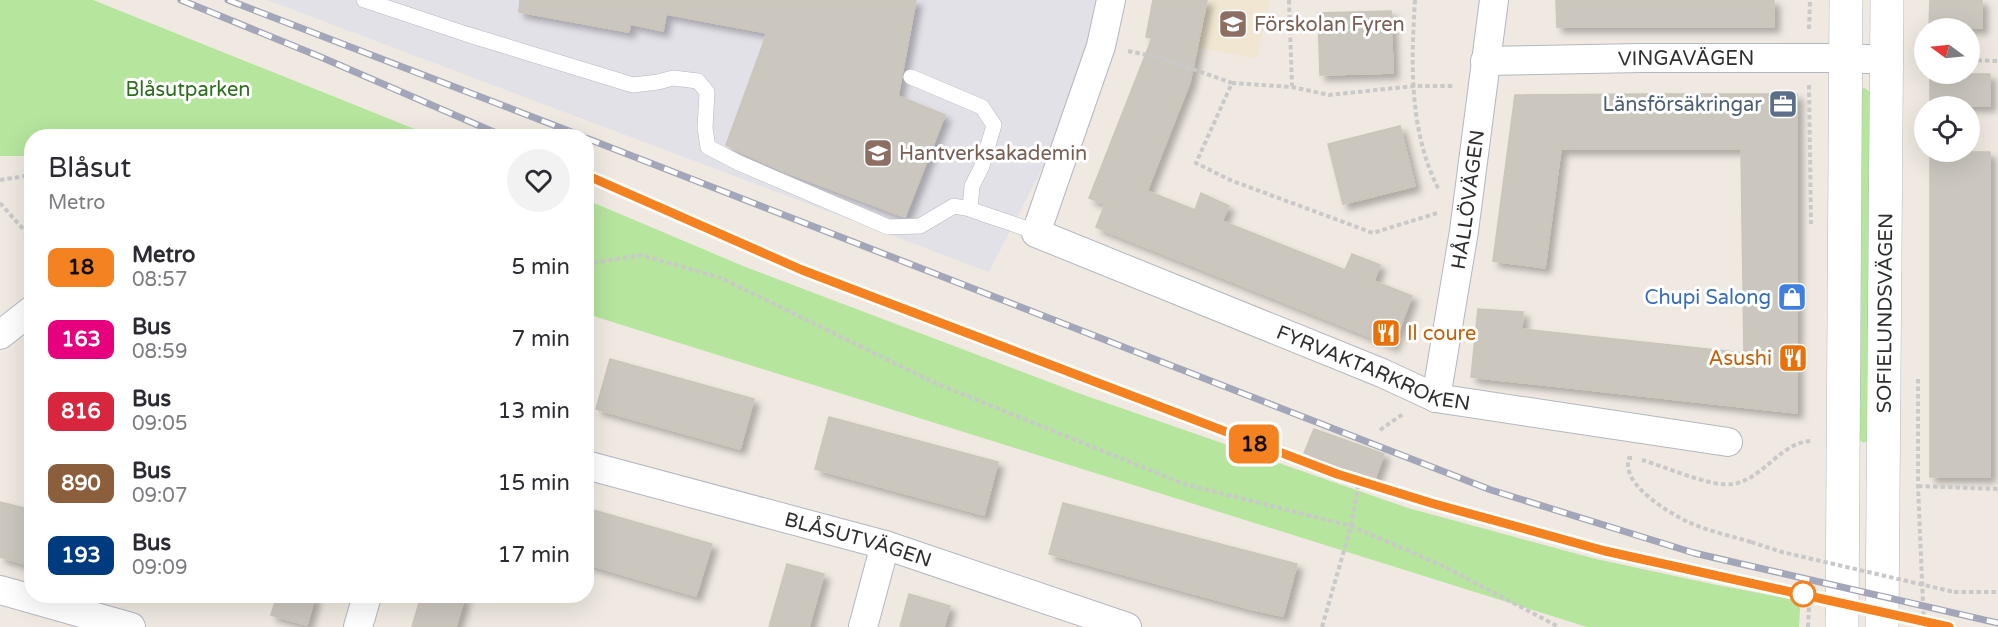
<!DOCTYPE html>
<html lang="en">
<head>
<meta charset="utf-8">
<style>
	body { margin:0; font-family:"Varela Round",sans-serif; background:#f2f2f3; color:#2b2b33; height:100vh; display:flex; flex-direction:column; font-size:22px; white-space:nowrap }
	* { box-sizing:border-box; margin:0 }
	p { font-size:20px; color:#7c7c81 }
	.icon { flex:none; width:33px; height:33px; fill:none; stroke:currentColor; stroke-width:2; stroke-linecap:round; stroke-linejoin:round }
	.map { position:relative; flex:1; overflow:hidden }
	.drawer { position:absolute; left:24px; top:129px; width:570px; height:474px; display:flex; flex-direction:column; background:#fff; border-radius:24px; box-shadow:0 6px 24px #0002 }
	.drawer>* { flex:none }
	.badge { padding:0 12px; border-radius:9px; font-size:21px; line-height:39px }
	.needle { width:39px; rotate:285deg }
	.buttons { position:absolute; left:1914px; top:18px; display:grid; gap:12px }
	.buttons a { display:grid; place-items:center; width:66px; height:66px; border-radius:50%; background:#fff; box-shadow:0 6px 24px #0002; font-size:30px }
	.map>.badge { position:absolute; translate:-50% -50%; box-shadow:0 0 0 3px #fff }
	.round { display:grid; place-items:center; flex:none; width:63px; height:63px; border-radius:32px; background:#f2f2f3 }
	.summary { display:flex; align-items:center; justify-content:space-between; height:102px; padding:0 24px }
	h1 { font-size:28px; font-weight:600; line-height:45px }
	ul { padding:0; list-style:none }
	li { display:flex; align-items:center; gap:18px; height:72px; padding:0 24px }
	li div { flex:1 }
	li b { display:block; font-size:22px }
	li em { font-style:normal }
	li .badge { min-width:66px; font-weight:700; text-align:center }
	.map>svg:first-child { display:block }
	.industrial { fill:#e3e1e8 }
	.education { fill:#f0e6d1 }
	.green { fill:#b6e59e }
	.building { fill:#cbc7bf; stroke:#cbc5ba; stroke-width:1.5; filter:url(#shadow) }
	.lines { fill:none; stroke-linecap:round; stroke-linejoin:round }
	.service-casing { stroke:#b4b7c1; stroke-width:16 }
	.minor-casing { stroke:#b4b7c1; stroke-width:30 }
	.tertiary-casing { stroke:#b4b7c1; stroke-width:34 }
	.path { stroke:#c9c9c9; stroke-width:4; stroke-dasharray:4.5 3; stroke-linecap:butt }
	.service { stroke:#fff; stroke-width:15 }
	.minor { stroke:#fff; stroke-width:28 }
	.tertiary { stroke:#fff; stroke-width:33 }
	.rail-casing { stroke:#a3a6b8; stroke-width:7 }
	.rail { stroke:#fff; stroke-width:4.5; stroke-dasharray:14; stroke-linecap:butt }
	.path-bridge { stroke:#c9c9c9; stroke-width:4; stroke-dasharray:4.5 3; stroke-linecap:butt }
	.line-casing { stroke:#fff; stroke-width:14 }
	.line { stroke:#f58220; stroke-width:9 }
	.stop-dot { fill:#fff; stroke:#f58220; stroke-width:3 }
	.labels { text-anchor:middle; stroke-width:6; stroke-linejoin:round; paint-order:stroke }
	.education-label { font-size:20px; fill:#785e54; stroke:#fff; text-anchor:start }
	.street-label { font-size:20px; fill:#2e2e2e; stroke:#fff }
	.park-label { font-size:20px; fill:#2c6e1b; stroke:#fff }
	.service-label { font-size:20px; fill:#4e5e75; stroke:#fff; text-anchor:end }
	.shop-label { font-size:20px; fill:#366cbe; stroke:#fff; text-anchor:end }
	.food-label { font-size:20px; fill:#c56008; stroke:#fff; text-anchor:start }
</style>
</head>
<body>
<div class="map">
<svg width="1998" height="627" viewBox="0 0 1998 627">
	<defs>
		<filter id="shadow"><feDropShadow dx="5.5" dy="5.5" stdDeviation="3" flood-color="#0004"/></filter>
	</defs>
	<rect width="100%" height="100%" fill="#efe9e1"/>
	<polygon class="industrial" points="267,0 1113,0 1105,46 989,272"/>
	<polygon class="education" points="1207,0 1270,0 1257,59 1197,47"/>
	<g class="green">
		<polygon points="0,0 93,0 432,136 32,136 31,156 0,156"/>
		<polygon points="1865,88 1872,94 1868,440 1864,443 1858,439 1861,89"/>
		<polygon points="587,200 743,266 1078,393 1408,508 1596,559 1712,584 1791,599 1800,608 1799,627 1587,627 587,314"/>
	</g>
	<g class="building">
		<polygon points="520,0 916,0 898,96 945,115 905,217 783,171 726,145 767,33 666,14 663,31 630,24 629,32 519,12"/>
		<polygon points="1153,0 1207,0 1190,82 1147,191 1195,210 1201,193 1229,206 1222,221 1345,270 1352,254 1380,265 1374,281 1412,296 1393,346 1096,227 1105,204 1089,198 1152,38 1146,37"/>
		<polygon points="1556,0 1774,0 1774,27 1557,27"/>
		<polygon points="1930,0 1982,0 1982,28 1929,28"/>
		<polygon points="1391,11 1393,73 1320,75 1318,13"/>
		<rect x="1930" y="74" width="60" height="32"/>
		<polygon points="1656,94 1797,94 1797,413 1471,377 1478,309 1523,312 1522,329 1744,353 1741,149 1561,149 1545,268 1493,261 1515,95"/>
		<polygon points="1400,126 1415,186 1343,204 1328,144"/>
		<rect x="1930" y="152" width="60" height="325"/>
		<polygon points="610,359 754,399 740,449 596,409"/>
		<polygon points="829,417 998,462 984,515 815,469"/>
		<polygon points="1314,429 1384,454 1375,479 1304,453"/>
		<polygon points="0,502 32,510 32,566 0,557"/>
		<polygon points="1063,503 1297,564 1283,616 1254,610 1049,554"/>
		<polygon points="586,508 712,544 696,596 586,564"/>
		<polygon points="787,564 824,574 809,627 769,627"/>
		<polygon points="909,594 950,606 944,627 900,627"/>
		<polygon points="277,596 315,596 307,625 271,615"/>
		<polygon points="421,596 465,596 456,627 412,627"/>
	</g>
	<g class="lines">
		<g class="service-casing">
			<g id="service">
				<polyline points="364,0 466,34 633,85 658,82 673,78 698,81 707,92 705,128 708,147 739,163 888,227 920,226 954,206 970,209"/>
				<path d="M 911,77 L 982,107 L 994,125 L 982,166 L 972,186 L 970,209 C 992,218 1015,223 1036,233"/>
			</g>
		</g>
		<g class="minor-casing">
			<g id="minor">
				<path id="s1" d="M 1111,0 L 1101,46 L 1036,233 L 1382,373 L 1436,398 L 1728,442"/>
				<path id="s2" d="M 1485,61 L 1641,58 L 1846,58 L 1887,60"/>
				<polyline points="0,335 32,310"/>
				<path id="s3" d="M 1436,398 L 1464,231 L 1494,0"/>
				<path id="s4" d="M 586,465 L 885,545 L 1127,627"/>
				<polyline points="0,590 131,627"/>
				<polyline points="358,627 367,596"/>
				<polyline points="863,627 885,545"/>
			</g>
		</g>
		<g class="tertiary-casing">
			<g id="tertiary">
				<polyline points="1842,627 1846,0"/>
				<path id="s5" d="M 1882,627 L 1887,0"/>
			</g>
		</g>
		<g class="path">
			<polyline points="1289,0 1292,86"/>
			<path d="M 1415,0 C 1411,64 1409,132 1439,190"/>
			<polyline points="1809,29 1810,0"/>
			<polyline points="1128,51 1161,58 1232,83"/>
			<polyline points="1970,60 1998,61"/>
			<polyline points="1809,85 1811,224"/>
			<polyline points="0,180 32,175"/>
			<polyline points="0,203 32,239"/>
			<polyline points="1437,213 1373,233 1230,180 1196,163 1232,83 1292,87 1329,95 1414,86 1454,86"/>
			<polyline points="586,264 641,255 721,278 935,383 1184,484 1351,526 1443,566 1559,627"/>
			<polyline points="1918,379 1918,486 1924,627"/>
			<polyline points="1380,430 1403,414"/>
			<path d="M 1632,458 L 1629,458 C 1620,484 1668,512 1688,522 C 1708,531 1731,536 1751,542"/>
			<path d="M 1642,460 C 1664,466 1712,488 1733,484 C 1764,479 1782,440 1813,441"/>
			<polyline points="1918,486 1998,489"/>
			<polyline points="1954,592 1998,592"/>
			<polyline points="1322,627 1351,526 1358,487"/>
			<polyline points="1808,627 1809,607"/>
		</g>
		<use href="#service" class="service"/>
		<use href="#minor" class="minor"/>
		<use href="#tertiary" class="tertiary"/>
		<g class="rail-casing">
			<g id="rail">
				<polyline points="181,0 323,58 503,136"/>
				<polyline points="228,0 582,136"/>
				<polyline points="586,138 1491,490 1694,553 1998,623"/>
				<polyline points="586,175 802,270 1337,474 1449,508 1605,551 1949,627"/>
			</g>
		</g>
		<use href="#rail" class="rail"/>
		<polyline class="path-bridge" points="1751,542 1782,552 1954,592"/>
	</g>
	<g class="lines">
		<g class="line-casing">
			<polyline id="line" points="586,175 802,270 1337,474 1431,503 1605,551 1949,627"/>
		</g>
		<use href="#line" class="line"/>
	</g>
	<defs>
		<g id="school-square" transform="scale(1.5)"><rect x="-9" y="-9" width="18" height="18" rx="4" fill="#8d6e63" stroke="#fff"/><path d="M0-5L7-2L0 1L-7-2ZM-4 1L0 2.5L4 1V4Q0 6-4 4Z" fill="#fff"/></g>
		<g id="office-square" transform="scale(1.5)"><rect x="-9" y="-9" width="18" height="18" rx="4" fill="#5c6f8a" stroke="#fff"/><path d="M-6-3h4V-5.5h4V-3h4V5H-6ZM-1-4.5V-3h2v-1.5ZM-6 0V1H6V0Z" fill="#fff"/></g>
		<g id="shop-square" transform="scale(1.5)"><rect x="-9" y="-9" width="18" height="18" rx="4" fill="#3f7fe0" stroke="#fff"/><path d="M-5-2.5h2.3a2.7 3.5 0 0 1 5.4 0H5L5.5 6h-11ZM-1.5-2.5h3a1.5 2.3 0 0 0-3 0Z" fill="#fff"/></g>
		<g id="restaurant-square" transform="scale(1.5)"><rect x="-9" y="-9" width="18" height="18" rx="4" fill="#e8710a" stroke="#fff"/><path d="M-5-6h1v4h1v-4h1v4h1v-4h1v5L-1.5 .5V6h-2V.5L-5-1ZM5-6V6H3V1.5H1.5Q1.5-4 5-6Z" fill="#fff"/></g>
	</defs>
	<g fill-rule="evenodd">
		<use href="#school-square" x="1233" y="24"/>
		<use href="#office-square" x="1783" y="104"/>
		<use href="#school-square" x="878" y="153"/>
		<use href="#shop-square" x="1792" y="297"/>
		<use href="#restaurant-square" x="1386" y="333"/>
		<use href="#restaurant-square" x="1793" y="358"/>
	</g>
	<circle class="stop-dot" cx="1803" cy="594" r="12"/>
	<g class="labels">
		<g class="education-label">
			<text x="1254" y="31">Förskolan Fyren</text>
			<text x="899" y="160">Hantverksakademin</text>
		</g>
		<g class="street-label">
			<text dy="7" stroke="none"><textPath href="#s2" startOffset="201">VINGAVÄGEN</textPath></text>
			<text dy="7" stroke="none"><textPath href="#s3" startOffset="201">HÅLLÖVÄGEN</textPath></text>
			<text dy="7" stroke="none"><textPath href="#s5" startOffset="314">SOFIELUNDSVÄGEN</textPath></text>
			<text dy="7" stroke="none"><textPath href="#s1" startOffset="609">FYRVAKTARKROKEN</textPath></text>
			<text dy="7" stroke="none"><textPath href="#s4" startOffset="282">BLÅSUTVÄGEN</textPath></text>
		</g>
		<g class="park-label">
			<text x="188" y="96">Blåsutparken</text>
		</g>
		<g class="service-label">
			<text x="1762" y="111">Länsförsäkringar</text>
		</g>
		<g class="shop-label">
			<text x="1771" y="304">Chupi Salong</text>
		</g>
		<g class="food-label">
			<text x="1407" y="340">Il coure</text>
			<text x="1772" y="365" text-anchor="end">Asushi</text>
		</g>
	</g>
</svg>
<div class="buttons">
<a><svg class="needle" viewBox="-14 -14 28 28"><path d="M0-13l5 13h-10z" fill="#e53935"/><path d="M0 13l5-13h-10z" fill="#7c7c81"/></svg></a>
<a><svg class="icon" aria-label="locate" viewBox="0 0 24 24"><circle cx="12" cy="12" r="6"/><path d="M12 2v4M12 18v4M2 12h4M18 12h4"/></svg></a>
</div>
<b class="badge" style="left:1254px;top:444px;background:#f58220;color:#111">18</b>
<section class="drawer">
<div class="summary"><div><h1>Blåsut</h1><p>Metro</p></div><a class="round"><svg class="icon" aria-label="heart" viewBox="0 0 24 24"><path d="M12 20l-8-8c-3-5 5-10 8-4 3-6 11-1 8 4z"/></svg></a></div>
<ul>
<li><span class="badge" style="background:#f58220;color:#111">18</span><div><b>Metro</b><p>08:57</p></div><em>5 min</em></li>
<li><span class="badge" style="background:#e6007e;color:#fff">163</span><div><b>Bus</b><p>08:59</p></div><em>7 min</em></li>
<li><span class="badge" style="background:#d7263d;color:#fff">816</span><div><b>Bus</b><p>09:05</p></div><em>13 min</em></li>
<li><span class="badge" style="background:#8b5e3c;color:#fff">890</span><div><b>Bus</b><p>09:07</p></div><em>15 min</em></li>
<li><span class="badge" style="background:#003b80;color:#fff">193</span><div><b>Bus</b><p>09:09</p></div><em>17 min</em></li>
</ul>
</section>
</div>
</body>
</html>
